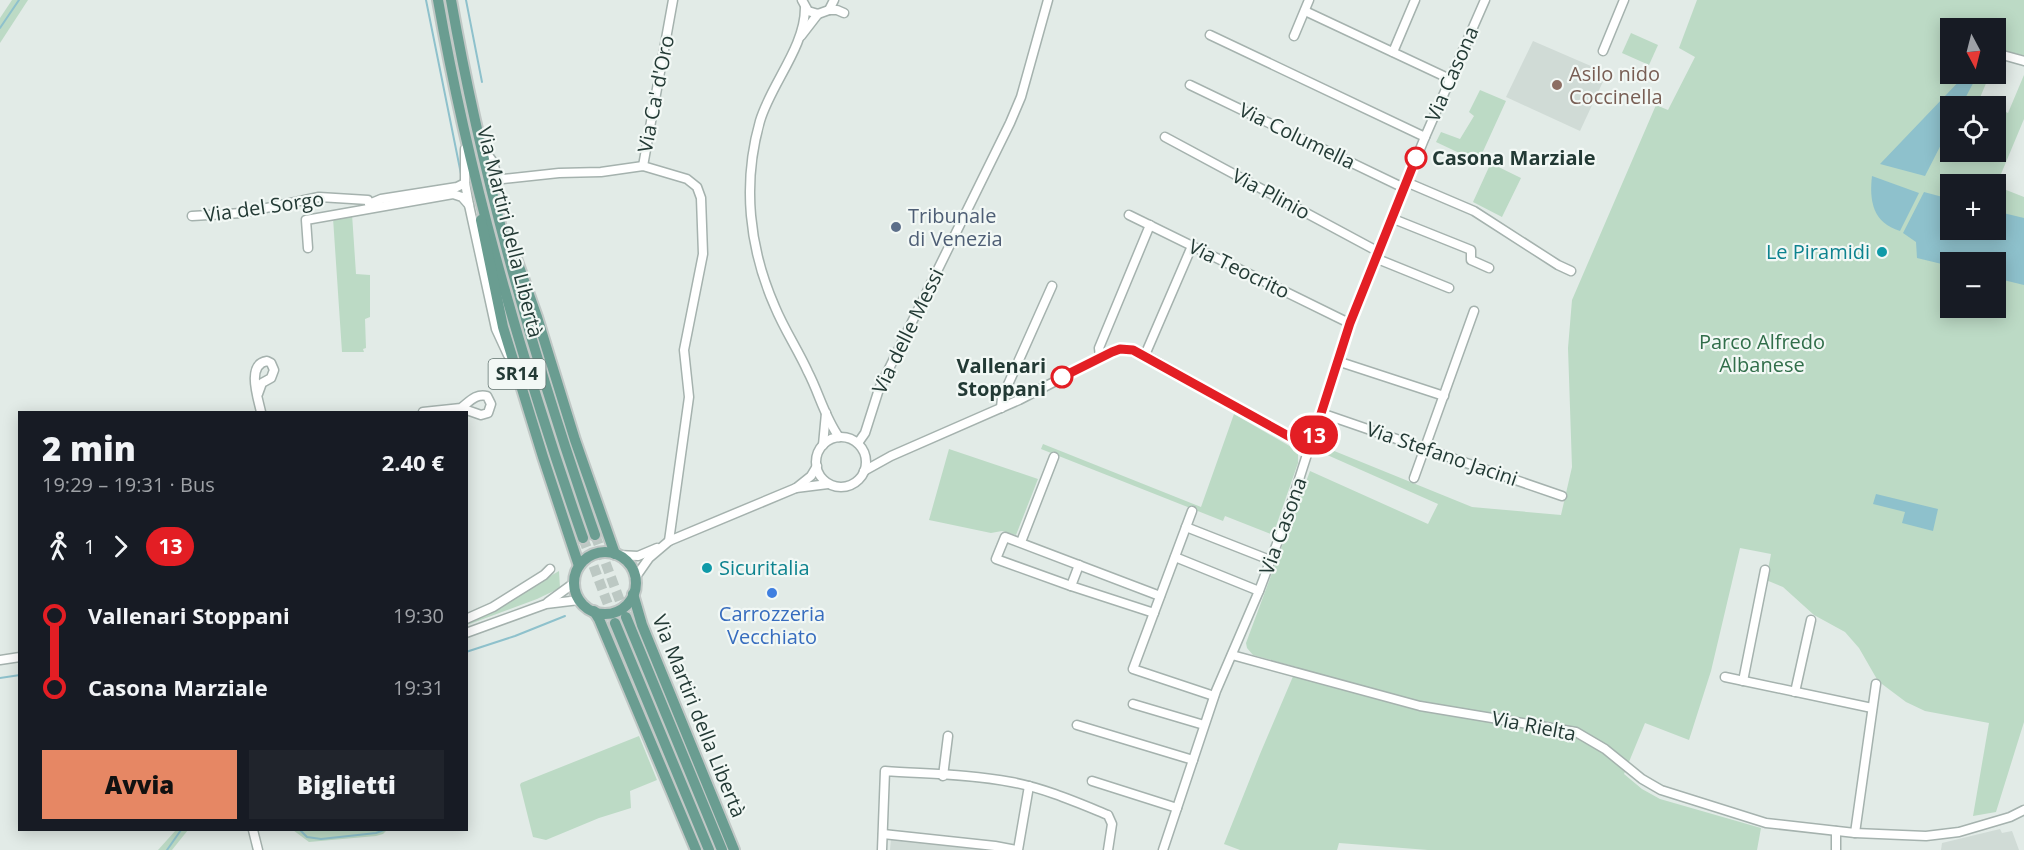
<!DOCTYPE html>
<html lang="it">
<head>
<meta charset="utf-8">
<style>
	body { margin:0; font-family:"Open Sans",sans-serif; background:#20242c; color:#f1f3f6; height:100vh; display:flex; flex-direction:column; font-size:22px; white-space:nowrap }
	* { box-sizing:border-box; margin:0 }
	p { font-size:20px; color:#9ea1a6 }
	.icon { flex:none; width:33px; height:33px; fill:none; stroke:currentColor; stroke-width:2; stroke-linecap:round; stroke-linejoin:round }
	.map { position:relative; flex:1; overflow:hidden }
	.details { position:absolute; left:18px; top:411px; width:450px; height:420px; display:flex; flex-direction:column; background:#171b24; border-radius:0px; box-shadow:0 3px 15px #0003 }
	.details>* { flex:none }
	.badge { padding:0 12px; border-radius:20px; font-size:21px; line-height:39px }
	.needle { width:39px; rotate:173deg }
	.tools { position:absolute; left:1940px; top:18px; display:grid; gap:12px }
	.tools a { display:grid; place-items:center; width:66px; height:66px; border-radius:0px; background:#171b24; box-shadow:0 3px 15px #0003; font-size:30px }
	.map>.badge { position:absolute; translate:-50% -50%; box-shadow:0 0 0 3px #fff }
	.legs { display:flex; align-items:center; gap:9px; height:66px; padding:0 24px; font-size:20px }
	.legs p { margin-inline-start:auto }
	.head { display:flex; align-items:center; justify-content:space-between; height:102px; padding:0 24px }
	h1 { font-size:33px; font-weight:800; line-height:45px }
	.cta { display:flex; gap:12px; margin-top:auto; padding:12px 24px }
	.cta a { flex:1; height:69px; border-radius:0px; background:#e68764; color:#111; font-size:24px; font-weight:800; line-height:69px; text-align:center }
	.cta a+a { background:#20242c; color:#f1f3f6 }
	ul { padding:0 24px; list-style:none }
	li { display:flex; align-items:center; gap:21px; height:72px; font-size:22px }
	li i { display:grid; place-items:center; width:9px; height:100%; margin:0 8px; background:currentColor }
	li i::after { content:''; width:15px; height:15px; margin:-8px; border:4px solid; border-radius:50%; background:#171b24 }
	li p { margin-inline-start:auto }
	li:first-child i { background:linear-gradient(#0000 50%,currentColor 0) }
	li:last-child i { background:linear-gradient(currentColor 50%,#0000 0) }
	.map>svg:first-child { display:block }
	.built { fill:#d0dbd6 }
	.green { fill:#bcdac5; fill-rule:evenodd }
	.water { fill:#8ec1cc }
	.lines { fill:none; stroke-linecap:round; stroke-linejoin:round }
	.stream { stroke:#8ec1cc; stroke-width:2 }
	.major-tunnel { stroke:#bcc8c3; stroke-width:10; stroke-dasharray:10 5; stroke-linecap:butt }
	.minor-casing { stroke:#a5b2ae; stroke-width:11 }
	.major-casing { stroke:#c1c8c6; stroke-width:14 }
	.minor { stroke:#fff; stroke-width:8 }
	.major { stroke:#6a9d91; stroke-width:10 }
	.line-1-casing { stroke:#fff; stroke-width:14 }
	.line-1 { stroke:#e31e24; stroke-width:9 }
	.education-dot { fill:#8d6e63; stroke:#f2f8f5; stroke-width:2 }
	.stop-1-dot { fill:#fff; stroke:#e31e24; stroke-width:3 }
	.service-dot { fill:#5c6f8a; stroke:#f2f8f5; stroke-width:2 }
	.culture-dot { fill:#0f9aa8; stroke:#f2f8f5; stroke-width:2 }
	.shop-dot { fill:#3f7fe0; stroke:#f2f8f5; stroke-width:2 }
	.labels { text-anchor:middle; stroke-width:4.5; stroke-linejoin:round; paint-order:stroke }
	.shield { fill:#f2f8f5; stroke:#61736f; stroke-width:1.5 }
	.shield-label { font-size:18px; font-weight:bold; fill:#233a35 }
	.street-label { font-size:20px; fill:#233a35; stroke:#f2f8f5 }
	.education-label { font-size:20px; fill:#785e54; stroke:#f2f8f5; text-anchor:start }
	.stop-label { font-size:20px; font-weight:bold; fill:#233a35; stroke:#f2f8f5; text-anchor:start }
	.service-label { font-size:20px; fill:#4e5e75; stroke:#f2f8f5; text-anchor:start }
	.culture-label { font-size:20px; fill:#0d838f; stroke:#f2f8f5; text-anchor:end }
	.park-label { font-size:20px; fill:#316e4a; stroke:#f2f8f5 }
	.shop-label { font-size:20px; fill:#366cbe; stroke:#f2f8f5 }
</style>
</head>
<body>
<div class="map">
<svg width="2024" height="850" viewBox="0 0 2024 850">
	<rect width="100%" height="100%" fill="#e2ebe7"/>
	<g class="built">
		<polygon points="1533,41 1607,73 1580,131 1506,97"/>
		<polygon points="2000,829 2002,833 2012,831 2019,850 1941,850 1942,843"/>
		<polygon points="891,839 982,847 982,850 890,850"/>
	</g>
	<g class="green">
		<polygon points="12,0 28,0 0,43 0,18"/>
		<path d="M 1697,0 L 2024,0 L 2024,59 L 1999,54 L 1995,63 L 1995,28 L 1950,28 L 1950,74 L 1990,74 L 1979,100 L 1993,106 L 1950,106 L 1950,152 L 1995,152 L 1995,107 L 2008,113 L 2024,75 L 2024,119 L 1996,186 L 2024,197 L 2024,722 L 1996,812 L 1973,816 L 1989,723 L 1925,711 L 1906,702 L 1878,681 L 1859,648 L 1845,632 L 1814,615 L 1783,587 L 1766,580 L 1771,554 L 1740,548 L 1711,671 L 1689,740 L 1645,723 L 1624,774 L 1642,789 L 1660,799 L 1761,828 L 1757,850 L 1428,850 L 1339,843 L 1337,850 L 1240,850 L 1224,844 L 1260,754 L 1297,667 L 1253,655 L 1247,648 L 1246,643 L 1310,471 L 1428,524 L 1438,504 L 1325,454 L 1323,457 L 1319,455 L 1322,446 L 1472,507 L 1561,515 L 1572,467 L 1568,348 L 1572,300 L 1656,105 L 1668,110 L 1695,57 L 1679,48 ZM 1950,184 L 1995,184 L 1995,230 L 1950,230 ZM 1950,262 L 1995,262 L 1995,308 L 1950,308 Z"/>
		<polygon points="1631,33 1658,45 1649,65 1622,53"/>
		<polygon points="1480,90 1506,101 1480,158 1521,178 1502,217 1473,202 1489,167 1436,142 1441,132 1460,139 1474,116 1469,112"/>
		<polygon points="352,214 356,274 370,275 370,317 365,319 366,348 363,349 364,352 342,352 333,218"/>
		<polygon points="1234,414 1293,448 1298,454 1298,463 1273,535 1225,516 1223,521 1041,449 1043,444 1201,507"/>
		<polygon points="949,449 1038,479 1016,535 1002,531 991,533 929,520"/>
		<polygon points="559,571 560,588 537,599 467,625 467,622 494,609"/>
		<polygon points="639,736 657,780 630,791 631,808 599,818 546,840 533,837 520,785 521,783"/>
		<polygon points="176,830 188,830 172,850 158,850"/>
		<polygon points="293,830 309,830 311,831 387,830 383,834 376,836 309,842"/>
	</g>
	<g class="water">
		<polygon points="1966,74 1978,74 1961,106 1950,106 1950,127 1925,176 1880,164"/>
		<path d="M 1872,176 L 1919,193 L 1900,231 C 1873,223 1869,201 1872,176 Z"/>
		<polygon points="1924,192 1950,199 1950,230 1995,230 1995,211 2024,218 2024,285 1995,278 1995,262 1950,262 1950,266 1917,258 1916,242 1903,233"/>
		<polygon points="1876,494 1938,509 1933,531 1902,523 1905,512 1873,504"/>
	</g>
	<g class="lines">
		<g class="stream">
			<polyline points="426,0 461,174"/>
			<polyline points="466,0 482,82"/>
			<polyline points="0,28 19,0"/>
			<polyline points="466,652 515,636 565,616"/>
			<polyline points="0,678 20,675"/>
			<polyline points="300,830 307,837 321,839 376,833 384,830"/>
			<polyline points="167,850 181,830"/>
		</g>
		<g class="major-tunnel">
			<polyline points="595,535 626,617"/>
			<polyline points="583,538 615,623"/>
		</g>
		<g class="minor-casing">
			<g id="minor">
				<polyline points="802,0 808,11 818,14 829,10 834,0"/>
				<path d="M 805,8 C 805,47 771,84 760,121 C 742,184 749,248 775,307 C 784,329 798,350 808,372 C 819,393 825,418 839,437"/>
				<polyline points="829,10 837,10 844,13"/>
				<polyline points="1305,11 1450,79"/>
				<polyline points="1210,35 1425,137"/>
				<polyline points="801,36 818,14"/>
				<polyline points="1294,36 1309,0"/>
				<polyline points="1603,51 1624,0"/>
				<polyline points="1393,52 1415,0"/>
				<polyline points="1999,54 2024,61"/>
				<polyline points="1190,85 1404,188"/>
				<polyline points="1165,137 1377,251"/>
				<polyline points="483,148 493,162 497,177 503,179 559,173 601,172 643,166 687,179 697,187 701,198 703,254 684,350 689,397 669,541"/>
				<polyline points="465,149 465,183 469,205 496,329 508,355"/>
				<polyline points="643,166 673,0"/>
				<polyline points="1406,182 1474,211 1558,265 1571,271"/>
				<polyline points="369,204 381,199 457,187 465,183"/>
				<polyline points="1129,215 1349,323"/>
				<polyline points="192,216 242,213 319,197 368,200 369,203"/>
				<polyline points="1391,218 1471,250 1471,260 1489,268"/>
				<polyline points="308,248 306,220 453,194 462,197 469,205"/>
				<polyline points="1375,258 1449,288"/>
				<polyline points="1145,355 1192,246"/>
				<polyline points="1100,357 1099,348 1150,225"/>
				<polyline points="1337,361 1444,396"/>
				<path d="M 258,394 L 262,383 L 271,378 L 274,370 L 271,363 L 267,361 C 246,364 258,398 261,412"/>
				<polyline points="1001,408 1002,398 1052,286"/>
				<path d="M 423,412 L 461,408 L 481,415 L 488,413 L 491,404 L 487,396 C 476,393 469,402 461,408"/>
				<polyline points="1321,413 1562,496"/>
				<circle cx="841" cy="462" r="25"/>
				<polyline points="858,443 865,433 879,389 1010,123 1021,97 1048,0"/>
				<polyline points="823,445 826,413"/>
				<polyline points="864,471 891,456 1019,400 1112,352 1127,349 1145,355 1310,448"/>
				<polyline points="1414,478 1474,311"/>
				<polyline points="796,488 828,484"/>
				<polyline points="1192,511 1133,669 1214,696"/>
				<polyline points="1186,527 1270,560"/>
				<polyline points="1021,542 1054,457"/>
				<polyline points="618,555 638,556 657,548"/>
				<polyline points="1175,557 1259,591"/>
				<polyline points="1079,565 1071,586 1154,613"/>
				<polyline points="635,578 649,558 669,541 796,488 811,476 817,466"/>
				<polyline points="1071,586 996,559 1005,537 1160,596"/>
				<polyline points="548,602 574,583"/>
				<polyline points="466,619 493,607 544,575 550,569"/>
				<polyline points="466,633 546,604 579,600"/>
				<polyline points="1232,655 1420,706 1576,732 1605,749 1642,779 1661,790 1766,823 1855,833 1926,836 1959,832 2010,817 2024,810"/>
				<polyline points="0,660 20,657"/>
				<polyline points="1725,677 1872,708"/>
				<polyline points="1743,681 1765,570"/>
				<polyline points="1795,692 1811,620"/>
				<polyline points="1133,704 1204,725"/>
				<polyline points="1077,725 1193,760"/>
				<polyline points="943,776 948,736"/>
				<polyline points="1092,781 1177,808"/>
				<polyline points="253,830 258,850"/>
				<polyline points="1855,833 1876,684"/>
				<polyline points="883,834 995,846 1016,850"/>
				<path d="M 882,850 L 885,771 C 926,774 970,774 1011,782 C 1044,788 1076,802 1108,815 L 1112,824 L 1108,850"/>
				<polyline points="1018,850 1029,786"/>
				<polyline points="1163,850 1216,691 1259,591 1287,517 1349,323 1425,137 1485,0"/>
				<polyline points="1836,850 1836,831"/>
			</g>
		</g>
		<g class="major-casing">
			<g id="major">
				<path d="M 438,0 C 470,183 522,363 583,538"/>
				<path d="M 451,0 C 483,182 534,360 595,535"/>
				<polyline points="481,220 503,327 543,457 579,566"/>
				<polyline points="513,250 537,317 575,440 615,554"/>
				<circle cx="605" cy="583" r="31"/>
				<polyline points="633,594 642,625 734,850"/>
				<polyline points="594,611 599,619 696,850"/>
				<polyline points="626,617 722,850"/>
				<polyline points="615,623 709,850"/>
			</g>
		</g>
		<use href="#minor" class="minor"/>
		<use href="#major" class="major"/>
	</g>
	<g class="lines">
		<g class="line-1-casing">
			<polyline id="line-1" points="1062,377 1112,352 1120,349 1133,350 1310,448 1350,323 1416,158"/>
		</g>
		<use href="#line-1" class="line-1"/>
	</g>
	<circle class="education-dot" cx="1557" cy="85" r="6"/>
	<g class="stop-1-dot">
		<circle cx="1416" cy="158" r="10"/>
		<circle cx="1062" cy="377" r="10"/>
	</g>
	<circle class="service-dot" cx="896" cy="227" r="6"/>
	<g class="culture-dot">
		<circle cx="1882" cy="252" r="6"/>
		<circle cx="707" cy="568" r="6"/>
	</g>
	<circle class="shop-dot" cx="772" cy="593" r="6"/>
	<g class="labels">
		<rect class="shield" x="488.5" y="359" width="57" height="30" rx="4.5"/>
		<g class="shield-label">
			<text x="517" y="380">SR14</text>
		</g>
		<g class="street-label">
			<text transform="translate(1452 74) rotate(-66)" y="7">Via Casona</text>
			<text transform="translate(656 94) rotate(-79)" y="7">Via Ca' d'Oro</text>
			<text transform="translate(1297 136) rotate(26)" y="7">Via Columella</text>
			<text transform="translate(1271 194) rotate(28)" y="7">Via Plinio</text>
			<text transform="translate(264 207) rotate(-8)" y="7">Via del Sorgo</text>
			<text transform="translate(510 232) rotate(76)" y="7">Via Martiri della Libertà</text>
			<text transform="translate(1239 269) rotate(26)" y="7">Via Teocrito</text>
			<text transform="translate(908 331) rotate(-64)" y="7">Via delle Messi</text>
			<text transform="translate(1442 454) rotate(19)" y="7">Via Stefano Jacini</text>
			<text transform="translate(1283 526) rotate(-70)" y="7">Via Casona</text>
			<text transform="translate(699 716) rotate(68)" y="7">Via Martiri della Libertà</text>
			<text transform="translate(1534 726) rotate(11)" y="7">Via Rielta</text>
		</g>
		<g class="education-label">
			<text x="1569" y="81">Asilo nido<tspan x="1569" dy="23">Coccinella</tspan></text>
		</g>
		<g class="stop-label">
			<text x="1432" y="165">Casona Marziale</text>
			<text x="1046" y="373" text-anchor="end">Vallenari<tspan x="1046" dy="23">Stoppani</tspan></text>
		</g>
		<g class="service-label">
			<text x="908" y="223">Tribunale<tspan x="908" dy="23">di Venezia</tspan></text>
		</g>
		<g class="culture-label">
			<text x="1870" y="259">Le Piramidi</text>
			<text x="719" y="575" text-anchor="start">Sicuritalia</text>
		</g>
		<g class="park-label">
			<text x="1762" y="349">Parco Alfredo<tspan x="1762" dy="23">Albanese</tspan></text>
		</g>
		<g class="shop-label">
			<text x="772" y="621">Carrozzeria<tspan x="772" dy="23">Vecchiato</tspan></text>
		</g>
	</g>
</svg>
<div class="tools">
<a><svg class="needle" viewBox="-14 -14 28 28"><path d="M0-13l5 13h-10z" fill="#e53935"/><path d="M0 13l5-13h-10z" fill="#9ea1a6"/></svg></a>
<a><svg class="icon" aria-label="locate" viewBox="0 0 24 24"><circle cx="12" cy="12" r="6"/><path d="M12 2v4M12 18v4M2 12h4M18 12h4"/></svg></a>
<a>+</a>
<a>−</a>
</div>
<b class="badge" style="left:1314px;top:435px;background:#e31e24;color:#fff">13</b>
<section class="details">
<div class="head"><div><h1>2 min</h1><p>19:29 – 19:31 · Bus</p></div><b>2.40 €</b></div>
<div class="legs"><svg class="icon" aria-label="walk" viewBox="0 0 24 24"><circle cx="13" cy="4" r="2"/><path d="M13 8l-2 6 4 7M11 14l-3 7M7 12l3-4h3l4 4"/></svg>1<svg class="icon" aria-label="forward" viewBox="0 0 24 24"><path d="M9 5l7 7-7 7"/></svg><b class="badge" style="background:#e31e24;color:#fff">13</b></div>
<ul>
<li><i style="color:#e31e24"></i><b>Vallenari Stoppani</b><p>19:30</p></li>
<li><i style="color:#e31e24"></i><b>Casona Marziale</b><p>19:31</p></li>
</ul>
<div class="cta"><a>Avvia</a><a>Biglietti</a></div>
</section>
</div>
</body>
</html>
